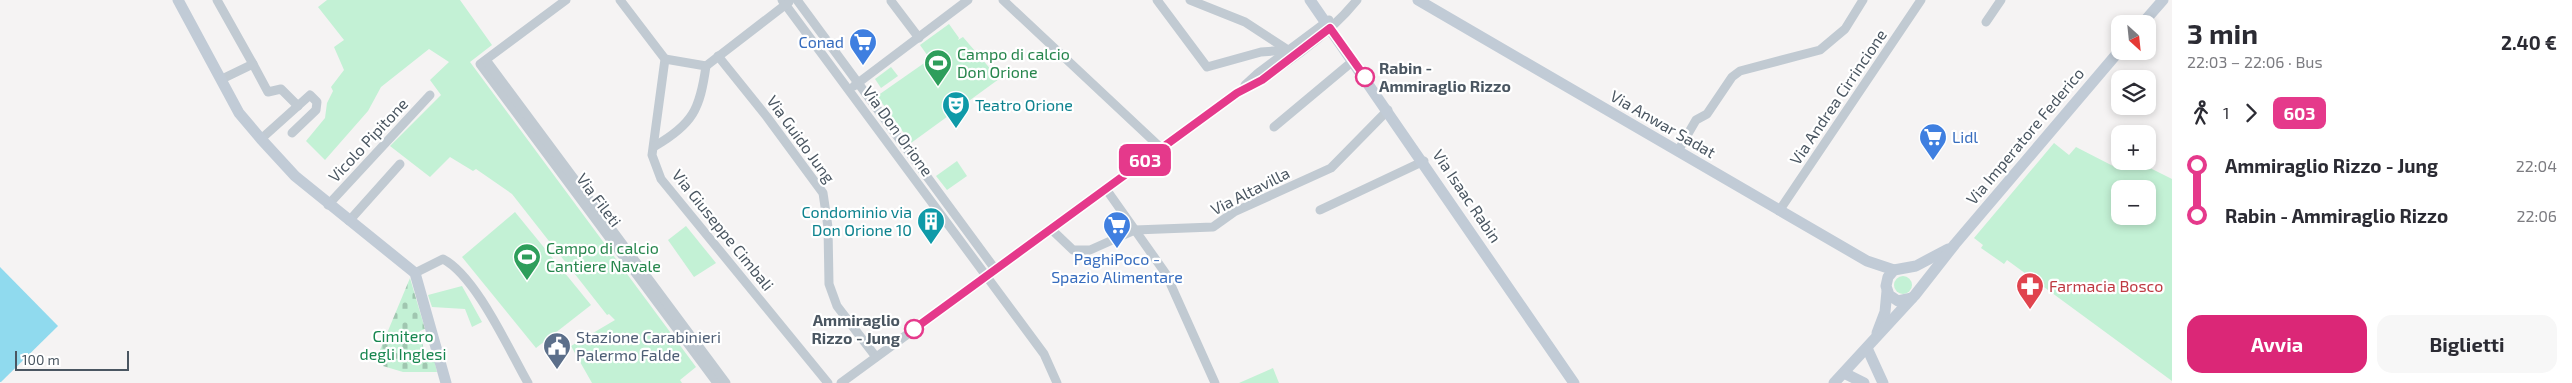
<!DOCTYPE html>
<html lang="it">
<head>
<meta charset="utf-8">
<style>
	body { margin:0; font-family:"Exo 2",sans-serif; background:#f7f7f7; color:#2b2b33; height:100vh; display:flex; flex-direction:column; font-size:19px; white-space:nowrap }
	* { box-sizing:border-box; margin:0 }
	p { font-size:16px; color:#7c7c81 }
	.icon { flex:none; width:28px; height:28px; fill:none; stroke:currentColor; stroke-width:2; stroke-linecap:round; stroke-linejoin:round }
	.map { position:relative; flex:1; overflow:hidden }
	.details { display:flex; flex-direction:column; background:#fff; width:400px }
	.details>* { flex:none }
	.badge { padding:0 10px; border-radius:8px; font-size:18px; line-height:32px }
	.needle { width:32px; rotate:153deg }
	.fabs { position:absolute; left:2111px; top:15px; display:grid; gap:10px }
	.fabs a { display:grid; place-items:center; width:45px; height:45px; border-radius:10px; background:#fff; box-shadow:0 2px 8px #0003; font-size:25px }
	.scale { position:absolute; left:15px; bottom:12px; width:114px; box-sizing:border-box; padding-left:5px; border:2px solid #4a5661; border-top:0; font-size:14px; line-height:18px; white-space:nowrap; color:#4a5661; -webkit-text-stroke:4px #fff; paint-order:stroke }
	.map>.badge { position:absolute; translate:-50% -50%; box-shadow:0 0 0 2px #fff }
	.legs { display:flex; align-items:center; gap:8px; height:55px; padding:0 15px; font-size:16px }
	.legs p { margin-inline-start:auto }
	.summary { display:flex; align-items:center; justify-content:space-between; height:85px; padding:0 15px }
	h1 { font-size:28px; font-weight:700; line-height:38px }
	.button { display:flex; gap:10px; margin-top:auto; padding:10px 15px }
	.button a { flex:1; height:58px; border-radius:15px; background:#db2777; color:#fff; font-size:20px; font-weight:700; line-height:58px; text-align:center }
	.button a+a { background:#f7f7f7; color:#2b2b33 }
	ul { padding:0 15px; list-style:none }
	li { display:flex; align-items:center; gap:18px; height:50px; font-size:19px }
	li i { display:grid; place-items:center; width:8px; height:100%; margin:0 6px; background:currentColor }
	li i::after { content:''; width:12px; height:12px; margin:-6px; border:4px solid; border-radius:50%; background:#fff }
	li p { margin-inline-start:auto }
	li:first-child i { background:linear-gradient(#0000 50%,currentColor 0) }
	li:last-child i { background:linear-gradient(currentColor 50%,#0000 0) }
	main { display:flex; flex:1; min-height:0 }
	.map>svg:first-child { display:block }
	.green { fill:#c3f1d5; fill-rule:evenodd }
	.cemetery { fill:url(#cemetery-stones) }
	.water { fill:#90daee }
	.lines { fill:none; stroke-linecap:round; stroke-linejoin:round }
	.street { stroke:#c1cad2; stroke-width:9 }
	.secondary { stroke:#c1cbd6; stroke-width:11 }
	.line-1-casing { stroke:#fff; stroke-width:11 }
	.line-1 { stroke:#e5398b; stroke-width:8 }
	.stop-1-dot { fill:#fff; stroke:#e5398b; stroke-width:2.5 }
	.labels { text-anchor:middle; stroke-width:4.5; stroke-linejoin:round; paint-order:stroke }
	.shop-label { font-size:16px; fill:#366cbe; stroke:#fff; text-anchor:end }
	.leisure-label { font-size:16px; fill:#27864d; stroke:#fff; text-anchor:start }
	.stop-label { font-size:16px; font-weight:bold; fill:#4a5661; stroke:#fff; text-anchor:start }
	.street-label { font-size:16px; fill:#4a5661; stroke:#fff }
	.culture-label { font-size:16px; fill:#0d838f; stroke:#fff; text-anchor:start }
	.health-label { font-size:16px; fill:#be3a42; stroke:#fff; text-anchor:start }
	.park-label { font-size:16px; fill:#17864f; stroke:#fff }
	.service-label { font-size:16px; fill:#4e5e75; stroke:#fff; text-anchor:start }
</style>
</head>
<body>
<main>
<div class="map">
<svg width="2172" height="383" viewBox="0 0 2172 383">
	<defs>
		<pattern id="cemetery-stones" width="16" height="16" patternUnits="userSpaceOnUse" patternTransform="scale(1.25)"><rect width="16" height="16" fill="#c3f1d5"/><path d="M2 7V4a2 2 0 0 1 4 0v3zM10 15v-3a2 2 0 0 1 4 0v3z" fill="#a0c6b0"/></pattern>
	</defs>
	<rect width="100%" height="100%" fill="#f5f3f3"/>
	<g class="green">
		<polygon points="327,0 460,0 492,45 470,62 696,367 680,380 682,383 592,383 571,346 615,320 609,314 607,315 512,194 476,169 473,171 450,157 430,177 390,146 441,95 430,80 449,62 429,49 381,87 368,111 325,160 306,141 325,118 327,103 333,91 331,87 344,70 334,47 344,40 318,7"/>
		<polygon points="949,24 959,38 958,40 963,37 999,79 911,143 877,96 930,59 920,45"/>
		<polygon points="891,67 898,76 881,88 875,79"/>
		<path d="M 2054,143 L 2069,155 L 2076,147 L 2113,166 L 2120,154 L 2120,161 L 2136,161 L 2172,179 L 2172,381 L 2007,260 L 2004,264 L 1981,248 L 1983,245 L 1974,238 ZM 2120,189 L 2148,189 L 2148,216 L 2120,216 Z"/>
		<polygon points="957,161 967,176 947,190 936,176"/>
		<polygon points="515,212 591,305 536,348 462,257"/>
		<polygon points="686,226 716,263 694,277 668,240"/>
		<circle cx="1903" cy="285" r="9"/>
		<polygon points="462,286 482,322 472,327 465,309 432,307 428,295"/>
		<polygon points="1273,368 1279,383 1239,383"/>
	</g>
	<polygon class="cemetery" points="410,278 425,329 420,331 426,361 434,359 437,372 403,372 383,366 388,357 387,353 380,350"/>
	<polygon class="water" points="0,267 58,326 1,382 0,382"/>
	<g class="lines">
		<g class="street">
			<polyline points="217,0 253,64"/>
			<polyline points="566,0 480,64 717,383"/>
			<polyline points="620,0 665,59 652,155 661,179 828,383"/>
			<polyline points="782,0 1044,354 1057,383"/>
			<polyline points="797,0 995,269"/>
			<polyline points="1003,0 1161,148"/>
			<polyline points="1157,0 1207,67 1261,52 1288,50"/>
			<polyline points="1190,0 1245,22 1288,50"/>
			<polyline points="891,1 919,38"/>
			<polyline points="1986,22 2001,0"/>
			<polyline points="718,56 767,117 823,193 828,227 829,284 837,306 876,357"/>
			<polyline points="665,59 706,66"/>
			<polyline points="486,60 726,383"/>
			<polyline points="706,66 789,2"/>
			<polyline points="222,79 253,64 268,92 281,89 298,106"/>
			<polyline points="1245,85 1258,73 1329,20"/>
			<polyline points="854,86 968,0"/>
			<polyline points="1274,127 1353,61"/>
			<polyline points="261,139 310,95 317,102 316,110 292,133"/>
			<path d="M 655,146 C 693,124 700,109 706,66"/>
			<polyline points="1678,151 1696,120 1707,114 1732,77 1740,71 1820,50 1845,29 1863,0"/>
			<polyline points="1106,189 1166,274 1215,383"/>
			<polyline points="328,205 430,95"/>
			<polyline points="1320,210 1424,161"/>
			<polyline points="1779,211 1921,0"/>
			<polyline points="349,221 400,164"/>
			<polyline points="1051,229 1073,250 1090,250 1135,230 1213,227 1234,212 1331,168 1388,110"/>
			<path d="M 415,273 L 443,259 C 476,276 509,350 528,383"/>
			<path d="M 841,383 L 1237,93 C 1278,71 1328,36 1357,0"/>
		</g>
		<g class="secondary">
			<polyline points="178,0 239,113 261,139 295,176 415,273 446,383"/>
			<polyline points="1310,0 1574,383"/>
			<polyline points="1418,0 1867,261 1894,270"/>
			<polyline points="2142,24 2163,0"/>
			<polyline points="1912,298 1898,301 1889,295 1886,286 1888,277 1894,270 1916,266 1948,249"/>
			<polyline points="1877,333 1885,312 1887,291"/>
			<polyline points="1867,348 1883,383"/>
			<polyline points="1844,373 1864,383"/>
			<polyline points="1834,383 1915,295 1955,244 2120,50"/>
		</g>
	</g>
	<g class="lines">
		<g class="line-1-casing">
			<polyline id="line-1" points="914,329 1237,93 1262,80 1330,28 1365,77"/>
		</g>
		<use href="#line-1" class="line-1"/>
	</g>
	<defs>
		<g id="supermarket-pin" transform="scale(1.4375)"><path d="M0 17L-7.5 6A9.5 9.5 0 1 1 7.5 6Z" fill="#3f7fe0" stroke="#fff"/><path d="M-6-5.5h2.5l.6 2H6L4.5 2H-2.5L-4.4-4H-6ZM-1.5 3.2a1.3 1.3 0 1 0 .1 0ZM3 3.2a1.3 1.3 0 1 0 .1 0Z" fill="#fff"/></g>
		<g id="stadium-pin" transform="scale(1.4375)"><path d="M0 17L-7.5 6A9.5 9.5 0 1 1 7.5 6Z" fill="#2e9e5b" stroke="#fff"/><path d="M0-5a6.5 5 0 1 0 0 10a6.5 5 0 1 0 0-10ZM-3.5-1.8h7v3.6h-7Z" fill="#fff"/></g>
		<g id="theatre-pin" transform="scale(1.4375)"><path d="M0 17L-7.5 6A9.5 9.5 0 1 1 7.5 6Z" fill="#0f9aa8" stroke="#fff"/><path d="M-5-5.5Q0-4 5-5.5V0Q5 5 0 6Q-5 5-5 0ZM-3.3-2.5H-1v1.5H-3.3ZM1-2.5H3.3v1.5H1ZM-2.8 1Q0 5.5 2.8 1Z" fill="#fff"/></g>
		<g id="building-pin" transform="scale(1.4375)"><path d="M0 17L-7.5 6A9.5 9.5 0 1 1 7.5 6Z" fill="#0f9aa8" stroke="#fff"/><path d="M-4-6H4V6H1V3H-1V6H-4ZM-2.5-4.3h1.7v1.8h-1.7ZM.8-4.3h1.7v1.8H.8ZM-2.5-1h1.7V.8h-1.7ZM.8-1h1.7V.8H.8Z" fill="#fff"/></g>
		<g id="pharmacy-pin" transform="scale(1.4375)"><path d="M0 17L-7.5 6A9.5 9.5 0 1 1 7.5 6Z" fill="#e0444e" stroke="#fff"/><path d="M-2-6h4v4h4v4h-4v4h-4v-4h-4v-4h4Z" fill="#fff"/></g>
		<g id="civic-pin" transform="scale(1.4375)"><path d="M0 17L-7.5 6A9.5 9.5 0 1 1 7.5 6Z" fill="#5c6f8a" stroke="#fff"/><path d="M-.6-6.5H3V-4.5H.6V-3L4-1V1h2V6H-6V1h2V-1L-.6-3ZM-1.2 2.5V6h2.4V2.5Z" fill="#fff"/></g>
	</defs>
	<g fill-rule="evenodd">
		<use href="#supermarket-pin" x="863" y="42"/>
		<use href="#stadium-pin" x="938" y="63"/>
		<use href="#theatre-pin" x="956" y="105"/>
		<use href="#supermarket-pin" x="1933" y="137"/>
		<use href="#building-pin" x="931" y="221"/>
		<use href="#supermarket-pin" x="1117" y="225"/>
		<use href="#stadium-pin" x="527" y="257"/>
		<use href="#pharmacy-pin" x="2030" y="286"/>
		<use href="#civic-pin" x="557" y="346"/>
	</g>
	<g class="stop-1-dot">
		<circle cx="1365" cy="77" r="9"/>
		<circle cx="914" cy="329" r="9"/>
	</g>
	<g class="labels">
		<g class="shop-label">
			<text x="844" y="48">Conad</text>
			<text x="1952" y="143" text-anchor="start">Lidl</text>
			<text x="1117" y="265" text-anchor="middle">PaghiPoco -<tspan x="1117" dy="18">Spazio Alimentare</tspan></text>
		</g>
		<g class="leisure-label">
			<text x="957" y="60">Campo di calcio<tspan x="957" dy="18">Don Orione</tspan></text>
			<text x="546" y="254">Campo di calcio<tspan x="546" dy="18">Cantiere Navale</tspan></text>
		</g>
		<g class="stop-label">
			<text x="1379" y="74">Rabin -<tspan x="1379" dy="18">Ammiraglio Rizzo</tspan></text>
			<text x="900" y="326" text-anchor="end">Ammiraglio<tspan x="900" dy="18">Rizzo - Jung</tspan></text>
		</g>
		<g class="street-label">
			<text transform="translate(1838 97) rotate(-56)" y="6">Via Andrea Cirrincione</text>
			<text transform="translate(1663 124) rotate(30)" y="6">Via Anwar Sadat</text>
			<text transform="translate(898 131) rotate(54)" y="6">Via Don Orione</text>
			<text transform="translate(2025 136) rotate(-50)" y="6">Via Imperatore Federico</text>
			<text transform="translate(801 139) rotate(54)" y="6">Via Guido Jung</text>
			<text transform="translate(368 140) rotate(-47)" y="6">Vicolo Pipitone</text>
			<text transform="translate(1250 191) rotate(-27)" y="6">Via Altavilla</text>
			<text transform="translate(1467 196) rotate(56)" y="6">Via Isaac Rabin</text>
			<text transform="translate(599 200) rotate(53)" y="6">Via Fileti</text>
			<text transform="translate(723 230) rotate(51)" y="6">Via Giuseppe Cimbali</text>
		</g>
		<g class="culture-label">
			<text x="975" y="111">Teatro Orione</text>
			<text x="912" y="218" text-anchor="end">Condominio via<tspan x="912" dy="18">Don Orione 10</tspan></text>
		</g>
		<g class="health-label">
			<text x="2049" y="292">Farmacia Bosco</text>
		</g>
		<g class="park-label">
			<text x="403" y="342">Cimitero<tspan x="403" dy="18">degli Inglesi</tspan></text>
		</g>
		<g class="service-label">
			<text x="576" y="343">Stazione Carabinieri<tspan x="576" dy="18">Palermo Falde</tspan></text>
		</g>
	</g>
</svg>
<div class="fabs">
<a><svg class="needle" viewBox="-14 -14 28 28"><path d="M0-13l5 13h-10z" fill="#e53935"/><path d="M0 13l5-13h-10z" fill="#7c7c81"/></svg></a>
<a><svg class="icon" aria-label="layers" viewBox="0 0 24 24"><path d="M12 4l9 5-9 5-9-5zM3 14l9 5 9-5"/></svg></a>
<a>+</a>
<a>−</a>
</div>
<div class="scale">100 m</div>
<b class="badge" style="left:1145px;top:160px;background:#e5398b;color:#fff">603</b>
</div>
<section class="details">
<div class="summary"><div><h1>3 min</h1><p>22:03 – 22:06 · Bus</p></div><b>2.40 €</b></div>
<div class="legs"><svg class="icon" aria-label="walk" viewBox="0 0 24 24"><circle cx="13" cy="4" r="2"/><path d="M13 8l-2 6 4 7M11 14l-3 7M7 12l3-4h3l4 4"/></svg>1<svg class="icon" aria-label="forward" viewBox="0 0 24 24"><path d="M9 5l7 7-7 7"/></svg><b class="badge" style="background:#e5398b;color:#fff">603</b></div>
<ul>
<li><i style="color:#e5398b"></i><b>Ammiraglio Rizzo - Jung</b><p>22:04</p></li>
<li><i style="color:#e5398b"></i><b>Rabin - Ammiraglio Rizzo</b><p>22:06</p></li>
</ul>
<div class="button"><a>Avvia</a><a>Biglietti</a></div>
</section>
</main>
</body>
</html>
